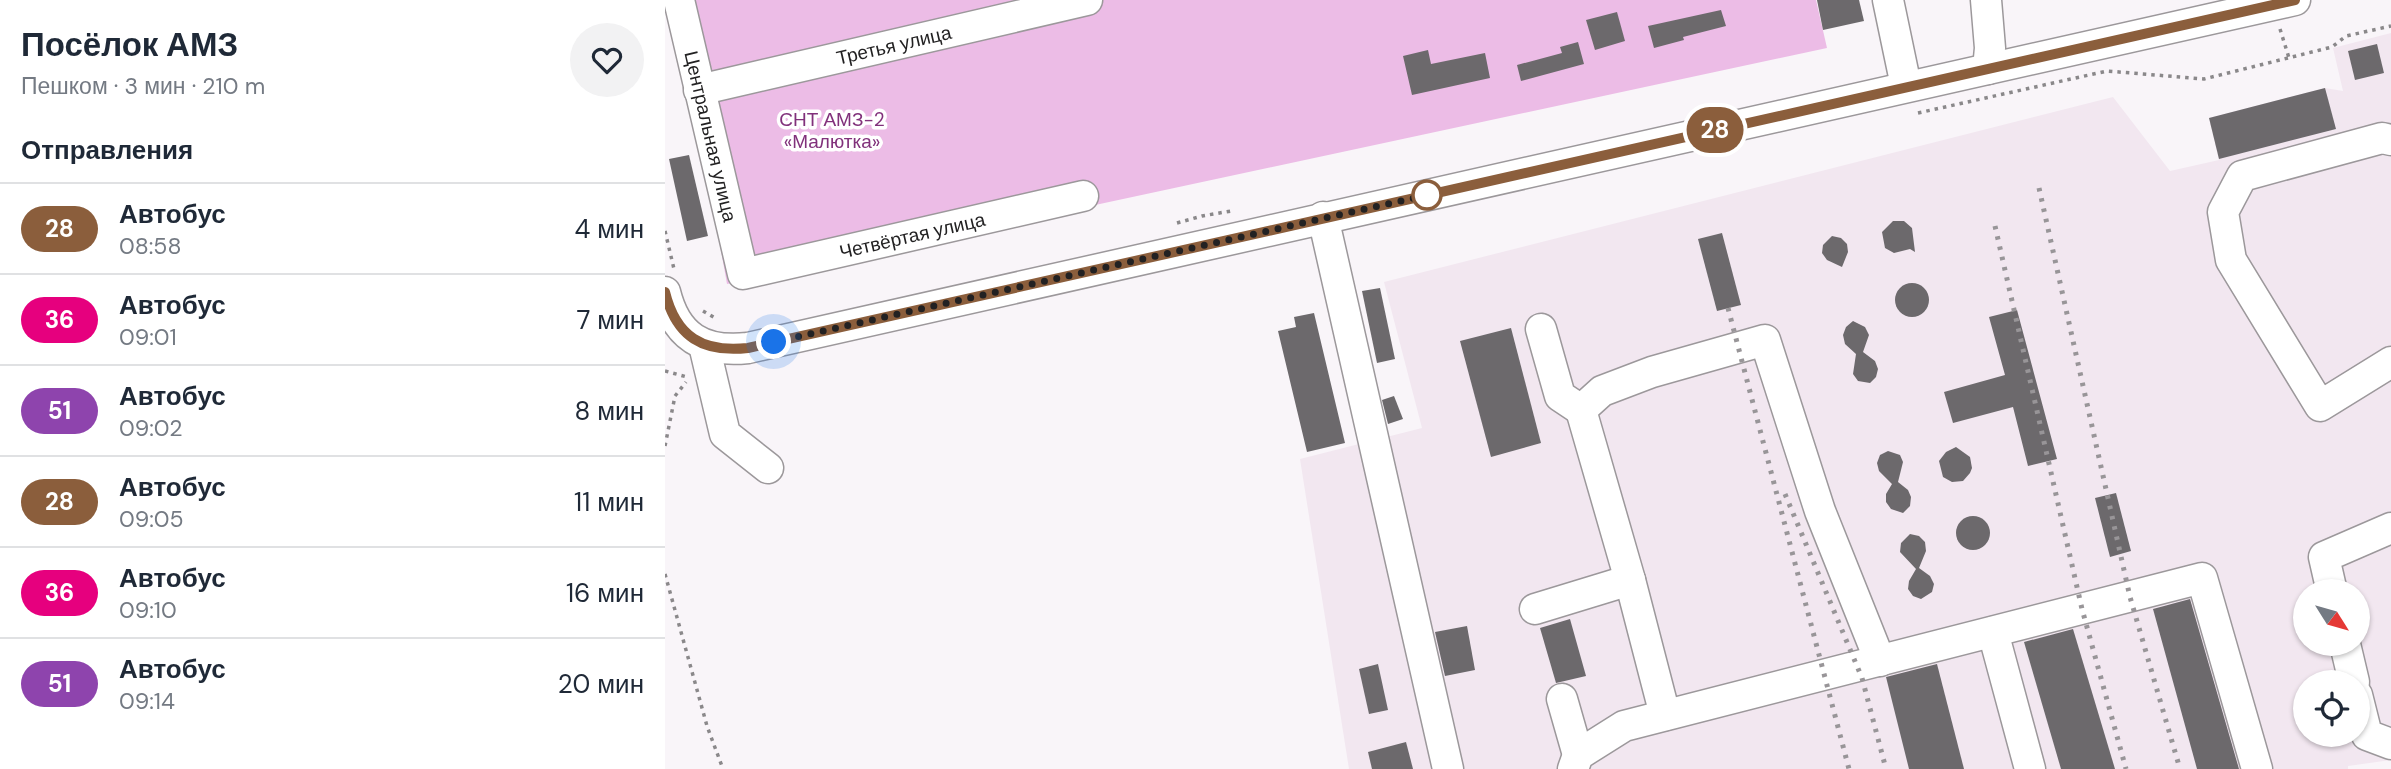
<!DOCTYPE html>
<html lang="ru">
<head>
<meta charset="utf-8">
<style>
	body { margin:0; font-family:"DM Sans",sans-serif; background:#f2f2f3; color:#1f2937; height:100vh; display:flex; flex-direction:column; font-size:26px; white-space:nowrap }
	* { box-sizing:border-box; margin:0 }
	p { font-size:23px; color:#747a83 }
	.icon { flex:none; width:38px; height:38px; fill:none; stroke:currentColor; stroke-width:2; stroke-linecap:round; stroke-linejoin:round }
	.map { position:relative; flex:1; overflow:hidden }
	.panel { display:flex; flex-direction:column; background:#fff; width:665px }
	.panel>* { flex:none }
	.badge { padding:0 14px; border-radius:23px; font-size:24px; line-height:46px }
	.needle { width:46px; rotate:127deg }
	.fabs { position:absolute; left:1628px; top:579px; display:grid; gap:14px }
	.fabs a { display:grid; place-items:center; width:77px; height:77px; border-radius:50%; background:#fff; box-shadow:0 2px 5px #0004; font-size:35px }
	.you { position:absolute; width:35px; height:35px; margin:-18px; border:5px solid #fff; border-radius:50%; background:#1a73e8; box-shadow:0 0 0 10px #1a73e833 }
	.map>.badge { position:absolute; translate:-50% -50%; box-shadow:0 0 0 4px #fff }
	h2 { padding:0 21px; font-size:26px; line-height:63px }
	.round { display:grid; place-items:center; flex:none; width:74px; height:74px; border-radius:37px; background:#f2f2f3 }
	.summary { display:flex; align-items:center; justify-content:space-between; height:119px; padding:0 21px }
	h1 { font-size:33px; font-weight:700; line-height:52px }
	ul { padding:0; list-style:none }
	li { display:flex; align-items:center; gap:21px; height:91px; padding:0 21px; border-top:2px solid #e0e1e3 }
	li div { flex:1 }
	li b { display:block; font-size:26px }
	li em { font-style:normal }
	li .badge { min-width:77px; font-weight:700; text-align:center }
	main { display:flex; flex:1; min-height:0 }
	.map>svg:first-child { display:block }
	.built { fill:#f2e7f0; fill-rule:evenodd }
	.green { fill:#ecbce6 }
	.building { fill:#6c696c }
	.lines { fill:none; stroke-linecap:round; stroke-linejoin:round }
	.minor-casing { stroke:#9c989b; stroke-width:33 }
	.path { stroke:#8a888a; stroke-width:3.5; stroke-dasharray:3.5 5; stroke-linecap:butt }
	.minor { stroke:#fff; stroke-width:30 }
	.rail { stroke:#989598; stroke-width:5; stroke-dasharray:3.5 7; stroke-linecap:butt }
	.line-casing { stroke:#fff; stroke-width:16 }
	.line { stroke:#8b5e3c; stroke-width:10 }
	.walk { stroke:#222122; stroke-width:7; stroke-dasharray:0 12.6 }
	.stop-dot { fill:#fff; stroke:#8b5e3c; stroke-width:3.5 }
	.labels { text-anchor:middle; stroke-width:7; stroke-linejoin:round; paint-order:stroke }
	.street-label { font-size:19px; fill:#222122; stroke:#fff }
	.park-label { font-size:19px; fill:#81317b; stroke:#fff }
</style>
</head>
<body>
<main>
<section class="panel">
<div class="summary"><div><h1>Посёлок АМЗ</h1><p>Пешком · 3 мин · 210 m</p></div><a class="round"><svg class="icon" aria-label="heart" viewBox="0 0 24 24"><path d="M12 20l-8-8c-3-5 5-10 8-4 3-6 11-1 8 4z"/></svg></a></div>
<h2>Отправления</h2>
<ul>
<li><span class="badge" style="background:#8b5e3c;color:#fff">28</span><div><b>Автобус</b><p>08:58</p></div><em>4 мин</em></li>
<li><span class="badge" style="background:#e6007e;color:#fff">36</span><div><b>Автобус</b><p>09:01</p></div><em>7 мин</em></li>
<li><span class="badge" style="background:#8e44ad;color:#fff">51</span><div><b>Автобус</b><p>09:02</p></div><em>8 мин</em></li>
<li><span class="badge" style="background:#8b5e3c;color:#fff">28</span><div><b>Автобус</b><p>09:05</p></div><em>11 мин</em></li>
<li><span class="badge" style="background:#e6007e;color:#fff">36</span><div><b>Автобус</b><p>09:10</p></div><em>16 мин</em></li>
<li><span class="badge" style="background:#8e44ad;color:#fff">51</span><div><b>Автобус</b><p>09:14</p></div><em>20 мин</em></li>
</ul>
</section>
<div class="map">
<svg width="1726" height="769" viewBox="0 0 1726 769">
	<rect width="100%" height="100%" fill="#f9f5f9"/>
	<path class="built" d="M 1726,33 L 1726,760 L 1683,766 L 1683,769 L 684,769 L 635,459 L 757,428 L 719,282 L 1448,97 L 1505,171 L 1554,160 L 1544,118 L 1660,88 L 1678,91 L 1668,48 ZM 1640,592 L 1692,592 L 1692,644 L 1640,644 ZM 1640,682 L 1692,682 L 1692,735 L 1640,735 Z"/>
	<polygon class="green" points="11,0 1151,0 1162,48 62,284"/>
	<g class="building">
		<polygon points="1152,0 1194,0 1199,21 1158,30"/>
		<polygon points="1056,10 1061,26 1018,37 1019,40 989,48 983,26"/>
		<polygon points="952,12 960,41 930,50 921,20"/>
		<polygon points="913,42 919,64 856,81 852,65 897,53 895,47"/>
		<polygon points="1712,44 1719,73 1690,80 1683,51"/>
		<polygon points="763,50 766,64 820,53 825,78 747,95 738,56"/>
		<polygon points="1660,88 1671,129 1554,159 1544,118"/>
		<polygon points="24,155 43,236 22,241 4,159"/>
		<polygon points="1228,221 1239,221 1247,228 1250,252 1245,249 1229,253 1220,248 1217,232"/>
		<polygon points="1057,233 1076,305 1052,311 1033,239"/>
		<polygon points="1167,236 1176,238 1182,244 1183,252 1177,267 1162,260 1157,253 1158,245"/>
		<circle cx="1247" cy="300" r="17"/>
		<polygon points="715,288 730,359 712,363 697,291"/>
		<polygon points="1352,310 1392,459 1363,466 1348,407 1288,423 1279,392 1340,375 1324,317"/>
		<polygon points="649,313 680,443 642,452 613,331 631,327 629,317"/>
		<polygon points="1188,321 1200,327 1204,335 1198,352 1210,361 1213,369 1211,377 1205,383 1193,381 1188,374 1191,354 1180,344 1178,335 1181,327"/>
		<polygon points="846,328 876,443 826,457 795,341"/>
		<polygon points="729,396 738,419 723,424 717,400"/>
		<polygon points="1291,447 1305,457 1307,468 1305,473 1298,481 1287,482 1278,477 1274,461 1281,452"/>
		<polygon points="1223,451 1235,455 1238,462 1233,482 1243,490 1246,497 1245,506 1238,513 1226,509 1221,502 1221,494 1227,484 1214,471 1212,463 1215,455"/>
		<polygon points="1451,493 1466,551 1445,557 1430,498"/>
		<circle cx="1308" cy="533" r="17"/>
		<polygon points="1245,534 1254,536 1260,542 1261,551 1254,568 1265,576 1269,584 1267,592 1256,599 1248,596 1243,589 1244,581 1251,569 1235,552 1236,543"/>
		<polygon points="1525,599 1574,769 1532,769 1488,609"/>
		<polygon points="905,619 921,676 891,683 875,628"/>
		<polygon points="802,626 810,670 780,676 770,632"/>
		<polygon points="1408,629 1450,769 1396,769 1359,642"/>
		<polygon points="713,664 723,710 704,714 694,669"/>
		<polygon points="1272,664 1299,769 1244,769 1221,677"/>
		<polygon points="741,742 748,769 707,769 703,752"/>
	</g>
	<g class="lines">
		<g class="minor-casing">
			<g id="minor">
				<path id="s1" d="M 14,0 L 78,274 L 418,196"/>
				<polyline points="1223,0 1241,86"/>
				<polyline points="1321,0 1325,48 1323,69"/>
				<path id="s2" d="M 34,90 L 422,0"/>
				<polyline points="1726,140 1717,138 1577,176 1558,212 1566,260 1655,406 1726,362"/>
				<polyline points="658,217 783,769"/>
				<path d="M 0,292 C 11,337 38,353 83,348 L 1630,0"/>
				<polyline points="876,329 895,396 916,410"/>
				<polyline points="39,345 60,434 103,468"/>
				<polyline points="1667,592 1659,557 1726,528"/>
				<polyline points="870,609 965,580"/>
				<polyline points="1328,632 1365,769"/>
				<polyline points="1680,644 1689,682"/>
				<polyline points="1692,695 1702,735 1726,744"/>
				<polyline points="897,699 913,755"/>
				<polyline points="1000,715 965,580 916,410 937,391 987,372 1100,340 1155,511 1215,661"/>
				<polyline points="908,769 913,755 959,726 1537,578 1592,769"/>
			</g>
		</g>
		<g class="path">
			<polyline points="1615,29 1624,58"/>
			<polyline points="1253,113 1442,71 1539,79 1667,47 1681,36 1726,26"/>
			<polyline points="512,223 537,216 566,211"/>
			<polyline points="0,231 9,269"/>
			<polyline points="38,311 52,319"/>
			<polyline points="0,371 22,377"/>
			<polyline points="0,446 10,396 21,382"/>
			<polyline points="0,574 42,726 58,769"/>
		</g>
		<use href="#minor" class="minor"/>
		<g class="rail">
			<polyline points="1374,188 1465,597 1515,769"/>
			<polyline points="1330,226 1417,609 1461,769"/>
			<polyline points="1063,308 1184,769"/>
			<polyline points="1120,494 1197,678 1221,769"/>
		</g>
	</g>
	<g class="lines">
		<g class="line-casing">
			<path id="line" d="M 0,292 C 11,337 38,353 83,348 L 1630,0"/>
		</g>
		<use href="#line" class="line"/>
		<polyline class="walk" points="109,342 767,194 762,195"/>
	</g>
	<circle class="stop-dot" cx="762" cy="195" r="14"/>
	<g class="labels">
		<g class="street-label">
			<text dy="7" stroke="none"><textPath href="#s2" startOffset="200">Третья улица</textPath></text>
			<text dy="7" stroke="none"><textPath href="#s1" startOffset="140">Центральная улица</textPath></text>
			<text dy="7" stroke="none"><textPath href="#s1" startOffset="455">Четвёртая улица</textPath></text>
		</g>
		<g class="park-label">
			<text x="167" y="126">СНТ АМЗ-2<tspan x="167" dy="22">«Малютка»</tspan></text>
		</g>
	</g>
</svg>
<div class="fabs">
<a><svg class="needle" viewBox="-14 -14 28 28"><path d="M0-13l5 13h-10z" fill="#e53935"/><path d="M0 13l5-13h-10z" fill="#747a83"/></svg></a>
<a><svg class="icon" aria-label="locate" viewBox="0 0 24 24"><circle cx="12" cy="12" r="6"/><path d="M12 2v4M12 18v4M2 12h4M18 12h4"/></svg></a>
</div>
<div class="you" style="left:109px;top:342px"></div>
<b class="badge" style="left:1050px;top:130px;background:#8b5e3c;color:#fff">28</b>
</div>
</main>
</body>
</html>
